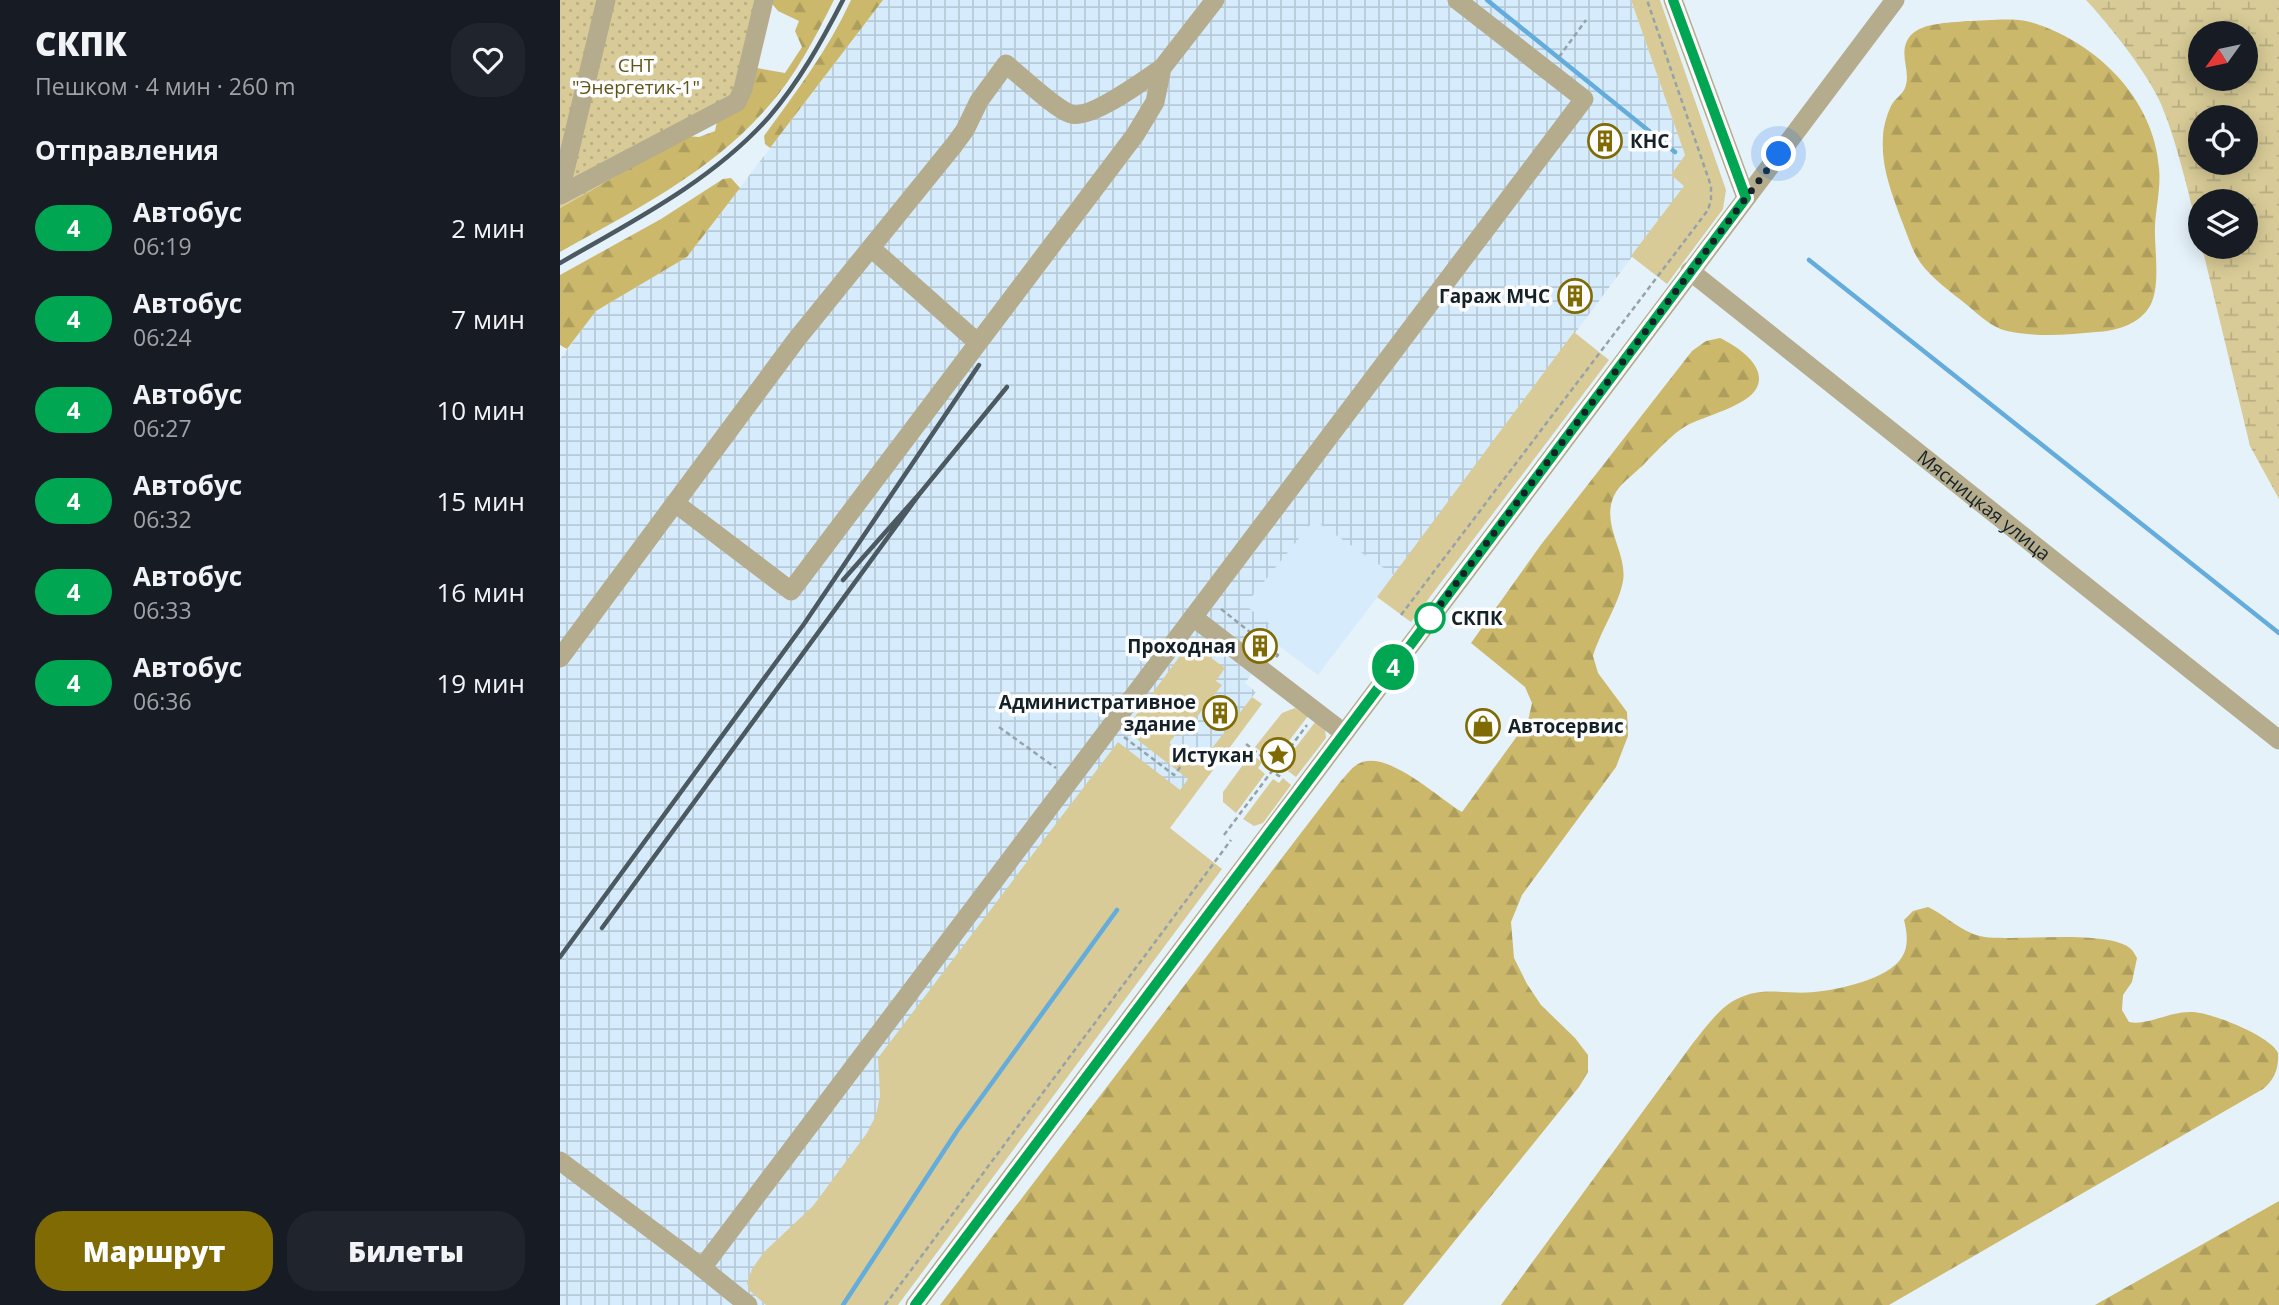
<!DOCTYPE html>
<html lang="ru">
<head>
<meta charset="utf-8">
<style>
	body { margin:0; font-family:"Open Sans",sans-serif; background:#20242c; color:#f1f3f6; height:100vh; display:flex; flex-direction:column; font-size:26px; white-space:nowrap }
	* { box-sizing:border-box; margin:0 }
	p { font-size:23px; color:#9ea1a6 }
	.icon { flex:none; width:38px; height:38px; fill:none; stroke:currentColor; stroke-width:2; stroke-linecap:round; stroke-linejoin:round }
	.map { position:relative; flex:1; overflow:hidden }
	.panel { display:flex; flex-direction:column; background:#171b24; width:560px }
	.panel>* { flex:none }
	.badge { padding:0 14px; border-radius:23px; font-size:24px; line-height:46px }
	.needle { width:46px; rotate:237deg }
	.controls { position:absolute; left:1628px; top:21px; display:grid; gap:14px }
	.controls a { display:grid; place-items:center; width:70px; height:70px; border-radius:50%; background:#171b24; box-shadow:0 4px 18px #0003; font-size:35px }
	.you { position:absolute; width:35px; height:35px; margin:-18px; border:5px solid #fff; border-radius:50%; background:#1a73e8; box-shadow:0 0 0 10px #1a73e833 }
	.map>.badge { position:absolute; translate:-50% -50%; box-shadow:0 0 0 4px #fff }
	h2 { padding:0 35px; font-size:26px; line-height:63px }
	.round { display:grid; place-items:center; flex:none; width:74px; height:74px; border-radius:28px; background:#20242c }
	.headline { display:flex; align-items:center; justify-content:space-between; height:119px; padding:0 35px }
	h1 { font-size:33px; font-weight:800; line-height:52px }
	.primary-button { display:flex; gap:14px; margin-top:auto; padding:14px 35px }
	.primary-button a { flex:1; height:80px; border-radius:28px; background:#7f6a03; color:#fff; font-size:28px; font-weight:800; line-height:80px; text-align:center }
	.primary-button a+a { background:#20242c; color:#f1f3f6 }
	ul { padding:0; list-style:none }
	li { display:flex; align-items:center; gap:21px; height:91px; padding:0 35px }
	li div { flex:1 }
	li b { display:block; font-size:26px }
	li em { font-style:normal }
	li .badge { min-width:77px; font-weight:700; text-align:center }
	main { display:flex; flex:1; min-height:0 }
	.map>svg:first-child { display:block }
	.built { fill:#d6ecfc }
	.industrial { fill:url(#industrial-grid) }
	.grass { fill:#d8cb97 }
	.forest { fill:url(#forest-firs) }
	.wetland { fill:url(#wetland-marsh); fill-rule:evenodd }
	.park { fill:url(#park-dots) }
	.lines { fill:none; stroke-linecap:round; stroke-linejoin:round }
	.stream { stroke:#64acdb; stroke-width:4.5 }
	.path { stroke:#96a2a9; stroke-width:2.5; stroke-dasharray:5 3.5; stroke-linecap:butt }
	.minor { stroke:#b4ac8c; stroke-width:19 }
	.rail { stroke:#4d5960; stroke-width:4.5 }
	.line-casing { stroke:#fff; stroke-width:16 }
	.line { stroke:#00a651; stroke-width:10 }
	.walk { stroke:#152128; stroke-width:7; stroke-dasharray:0 12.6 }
	.stop-dot { fill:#fff; stroke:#00a651; stroke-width:3.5 }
	.labels { text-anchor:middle; stroke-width:7; stroke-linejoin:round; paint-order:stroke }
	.park-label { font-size:19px; fill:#615419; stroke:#fdfdfd }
	.poi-label { font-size:19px; font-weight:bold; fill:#152128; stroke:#fdfdfd; text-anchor:end }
	.street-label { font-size:19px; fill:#152128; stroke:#fdfdfd }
	.stop-label { font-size:19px; font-weight:bold; fill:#152128; stroke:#fdfdfd; text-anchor:start }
</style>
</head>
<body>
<main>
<section class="panel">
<div class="headline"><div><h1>СКПК</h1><p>Пешком · 4 мин · 260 m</p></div><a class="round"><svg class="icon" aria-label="heart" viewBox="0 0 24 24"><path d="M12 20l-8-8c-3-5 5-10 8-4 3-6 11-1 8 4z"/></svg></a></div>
<h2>Отправления</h2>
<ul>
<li><span class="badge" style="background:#00a651;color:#fff">4</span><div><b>Автобус</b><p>06:19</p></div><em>2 мин</em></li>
<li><span class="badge" style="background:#00a651;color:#fff">4</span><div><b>Автобус</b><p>06:24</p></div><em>7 мин</em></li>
<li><span class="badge" style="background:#00a651;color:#fff">4</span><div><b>Автобус</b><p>06:27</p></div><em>10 мин</em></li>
<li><span class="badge" style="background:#00a651;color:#fff">4</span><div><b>Автобус</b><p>06:32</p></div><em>15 мин</em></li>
<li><span class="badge" style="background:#00a651;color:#fff">4</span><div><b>Автобус</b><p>06:33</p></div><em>16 мин</em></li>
<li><span class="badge" style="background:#00a651;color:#fff">4</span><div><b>Автобус</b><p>06:36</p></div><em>19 мин</em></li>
</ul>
<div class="primary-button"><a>Маршрут</a><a>Билеты</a></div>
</section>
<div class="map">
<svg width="1719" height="1305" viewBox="0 0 1719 1305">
	<defs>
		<pattern id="industrial-grid" width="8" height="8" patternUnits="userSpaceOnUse" patternTransform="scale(1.75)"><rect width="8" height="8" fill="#d6ecfc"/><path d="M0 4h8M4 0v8" fill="none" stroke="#b7cad8"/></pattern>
		<pattern id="forest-firs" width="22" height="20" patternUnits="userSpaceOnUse" patternTransform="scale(1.75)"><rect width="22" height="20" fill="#ccb86b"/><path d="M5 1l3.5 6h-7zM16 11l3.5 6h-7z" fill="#ae9e5d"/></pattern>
		<pattern id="wetland-marsh" width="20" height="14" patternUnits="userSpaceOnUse" patternTransform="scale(1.75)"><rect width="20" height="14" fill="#d8cb97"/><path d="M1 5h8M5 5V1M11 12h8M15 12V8" fill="none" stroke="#b8ae82"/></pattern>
		<pattern id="park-dots" width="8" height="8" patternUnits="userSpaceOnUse" patternTransform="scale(1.75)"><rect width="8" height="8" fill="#d8cb97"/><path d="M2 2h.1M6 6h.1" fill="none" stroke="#b8ae82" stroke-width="1.8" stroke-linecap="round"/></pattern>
	</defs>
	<rect width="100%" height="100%" fill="#e6f2fa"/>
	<polygon class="built" points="754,519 834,575 758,675 715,643 718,638 707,630 710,625 685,605"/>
	<polygon class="industrial" points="323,0 1071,0 1125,155 1111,175 1125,186 834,575 754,520 685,605 711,625 707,630 718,639 685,683 696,692 227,1305 0,1305 0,359 36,311 127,257"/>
	<g class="grass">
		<polygon points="1071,0 1100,0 1166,190 1163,209 1107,284 1071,256 1124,186 1111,175 1125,155"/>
		<polygon points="1014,332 1049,360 851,622 817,597"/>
		<polygon points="632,651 650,657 665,668 656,681 662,685 622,736 617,733 609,743 638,766 692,697 702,704 610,828 662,869 338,1305 206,1305 189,1290 187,1283 192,1269 204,1252 253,1206 307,1133 316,1115 320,1096 318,1058 558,742 620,790 628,779 565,730 623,652"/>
		<polygon points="735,708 748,716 719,754 712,749 707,756 695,747 722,713"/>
		<polygon points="756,721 765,729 766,738 736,777 728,771 733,765 726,760"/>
		<polygon points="691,754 702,762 698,768 705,774 676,813 663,802 663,792"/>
		<polygon points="723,778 731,785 703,823 694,826 683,819 713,779 719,783"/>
	</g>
	<g class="forest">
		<path d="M 209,0 L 274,0 C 255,38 235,77 206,109 C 151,172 72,212 0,252 L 0,208 L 126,136 L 139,137 L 155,131 L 158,117 L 191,67 L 225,73 L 242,47 L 235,31 L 239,21 L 218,11 Z"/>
		<path d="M 291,0 L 323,0 L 210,148 L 205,144 L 204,136 C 236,92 268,50 291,0 Z"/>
		<path d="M 1407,21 C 1426,21 1452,17 1470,22 C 1535,41 1594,98 1599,168 C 1601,187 1596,207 1595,226 C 1594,249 1602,290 1588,309 C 1577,325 1555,331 1536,332 C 1508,335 1474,337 1447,331 C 1431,327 1419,315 1407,305 C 1392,293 1371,278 1360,262 C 1351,249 1347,233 1341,219 C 1331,191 1321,167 1323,137 C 1323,128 1327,114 1331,106 C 1335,98 1344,94 1346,85 C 1350,69 1339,54 1348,39 C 1358,22 1390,23 1407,21 Z"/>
		<polygon points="171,178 180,188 127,257 36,311 7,349 0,345 0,275 101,219 163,179"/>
		<path d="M 1160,338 C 1177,346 1209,367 1196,389 C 1187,406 1144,416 1126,426 C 1111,435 1099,449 1086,462 C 1077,472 1063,481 1056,492 C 1038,522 1068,552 1063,581 C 1059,604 1040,632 1033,656 L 1038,673 L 1067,712 L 1068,736 L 1056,767 L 962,895 L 951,922 L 954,958 L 967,984 L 981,1005 L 1015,1038 L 1028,1055 L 1028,1072 L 1019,1087 L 843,1305 L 380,1305 L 780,782 C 786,776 792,766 800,763 C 828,750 878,798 902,812 L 968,721 L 972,703 L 965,687 L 911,643 L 980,546 L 1132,351 L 1146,341 Z"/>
		<path d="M 1368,907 C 1387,916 1403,934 1425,937 C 1455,941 1550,929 1571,949 C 1574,952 1575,955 1577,958 L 1572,982 L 1563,995 L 1562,1010 L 1569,1022 C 1588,1026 1609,1011 1632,1012 C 1650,1012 1711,1036 1718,1053 C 1719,1069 1714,1080 1703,1089 L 1329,1305 L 941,1305 L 1133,1043 C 1147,1026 1162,1003 1184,996 C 1206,987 1230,995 1254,992 C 1278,990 1329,979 1342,957 C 1349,946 1347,932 1344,920 L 1353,911 Z"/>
		<polygon points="1719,1201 1719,1305 1535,1305"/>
	</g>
	<path class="wetland" d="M 1526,0 L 1719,0 L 1719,499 L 1690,446 L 1642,247 L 1685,247 L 1685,201 L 1640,201 L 1640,238 C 1628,194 1619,147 1601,104 C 1587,72 1550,26 1526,0 ZM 1640,33 L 1685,33 L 1685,79 L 1640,79 ZM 1640,117 L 1685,117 L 1685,163 L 1640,163 Z"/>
	<polygon class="park" points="0,0 206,0 183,103 0,208"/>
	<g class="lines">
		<g class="stream">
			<polyline points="927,0 1115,152"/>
			<polyline points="1249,260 1719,633"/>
			<polyline points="283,1305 397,1131 557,910"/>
		</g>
		<g class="path">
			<polyline points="999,57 1026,20"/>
			<polyline points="661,609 695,636"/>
			<polyline points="841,615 1148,210 1151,200 1151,186 1087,0"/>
			<polyline points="710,648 718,655 715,658"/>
			<polyline points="439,727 496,768"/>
			<polyline points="564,737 614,775 625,761"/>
			<polyline points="686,744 709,762"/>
			<polyline points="720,761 747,725"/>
			<polyline points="664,835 712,771 719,776 726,766 713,756 706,766 712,771"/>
			<polyline points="325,1305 671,840"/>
		</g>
		<g class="minor">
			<polyline points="1113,0 1186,198"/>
			<polyline points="0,191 46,0"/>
			<polyline points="0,195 177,102 183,89 204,0"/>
			<polyline points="311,248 417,342"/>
			<path id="s1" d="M 1130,271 L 1719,740"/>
			<polyline points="115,503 231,591 575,135 595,102 602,68 655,0"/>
			<polyline points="633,617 784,733"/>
			<path d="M 0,658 L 236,340 L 394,145 L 405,130 L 419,101 L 446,64 C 461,76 495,109 511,114 C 531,120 584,80 602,68"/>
			<polyline points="0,1161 136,1263 188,1305"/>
			<polyline points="142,1268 1024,99 897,0"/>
			<polyline points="355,1305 1335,0"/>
		</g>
		<g class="rail">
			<path d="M 0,263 C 73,221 152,181 209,117 C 239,82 262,41 283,0"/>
			<polyline points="361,492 447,387"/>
			<polyline points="42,928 361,492 283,580"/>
			<polyline points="0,957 244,624 419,365"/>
		</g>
	</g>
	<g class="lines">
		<g class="line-casing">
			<polyline id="line" points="355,1305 1186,198 1113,0"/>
		</g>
		<use href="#line" class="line"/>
		<polyline class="walk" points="870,618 868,621 1219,154"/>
	</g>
	<defs>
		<g id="building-ring" transform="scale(1.75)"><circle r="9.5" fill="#fdfdfd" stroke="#7f6a03" stroke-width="1.5"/><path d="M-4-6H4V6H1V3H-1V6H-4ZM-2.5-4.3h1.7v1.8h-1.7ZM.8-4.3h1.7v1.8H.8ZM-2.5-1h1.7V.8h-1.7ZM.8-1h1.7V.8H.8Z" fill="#7f6a03"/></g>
		<g id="shop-ring" transform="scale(1.75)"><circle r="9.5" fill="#fdfdfd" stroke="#7f6a03" stroke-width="1.5"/><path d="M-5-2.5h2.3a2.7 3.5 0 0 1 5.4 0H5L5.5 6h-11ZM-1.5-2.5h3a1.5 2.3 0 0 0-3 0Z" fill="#7f6a03"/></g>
		<g id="sight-ring" transform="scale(1.75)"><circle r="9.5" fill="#fdfdfd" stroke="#7f6a03" stroke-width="1.5"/><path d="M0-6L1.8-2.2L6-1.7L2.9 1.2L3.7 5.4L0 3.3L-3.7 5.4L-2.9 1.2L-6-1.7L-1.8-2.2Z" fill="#7f6a03"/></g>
	</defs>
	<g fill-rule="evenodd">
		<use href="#building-ring" x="1045" y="141"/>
		<use href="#building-ring" x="1015" y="296"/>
		<use href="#building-ring" x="700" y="646"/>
		<use href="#building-ring" x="660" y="713"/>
		<use href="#shop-ring" x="923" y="726"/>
		<use href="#sight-ring" x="718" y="755"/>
	</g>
	<circle class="stop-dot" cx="870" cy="618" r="14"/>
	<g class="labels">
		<g class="park-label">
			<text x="76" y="72">СНТ<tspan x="76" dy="22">"Энергетик-1"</tspan></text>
		</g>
		<g class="poi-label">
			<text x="1070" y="148" text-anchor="start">КНС</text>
			<text x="990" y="303">Гараж МЧС</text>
			<text x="676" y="653">Проходная</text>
			<text x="636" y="709">Административное<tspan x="636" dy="22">здание</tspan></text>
			<text x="948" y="733" text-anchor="start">Автосервис</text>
			<text x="694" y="762">Истукан</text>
		</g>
		<g class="street-label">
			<text dy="7" stroke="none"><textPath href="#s1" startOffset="376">Мясницкая улица</textPath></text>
		</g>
		<g class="stop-label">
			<text x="891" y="625">СКПК</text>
		</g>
	</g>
</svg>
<div class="controls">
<a><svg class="needle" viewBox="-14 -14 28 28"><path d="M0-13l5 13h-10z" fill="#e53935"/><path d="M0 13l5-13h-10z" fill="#9ea1a6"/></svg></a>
<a><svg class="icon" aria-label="locate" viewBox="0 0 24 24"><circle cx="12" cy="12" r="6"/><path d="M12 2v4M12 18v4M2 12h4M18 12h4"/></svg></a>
<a><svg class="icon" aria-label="layers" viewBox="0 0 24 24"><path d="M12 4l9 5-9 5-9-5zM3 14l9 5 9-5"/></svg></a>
</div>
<div class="you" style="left:1219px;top:154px"></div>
<b class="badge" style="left:833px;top:667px;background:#00a651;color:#fff">4</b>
</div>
</main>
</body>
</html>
